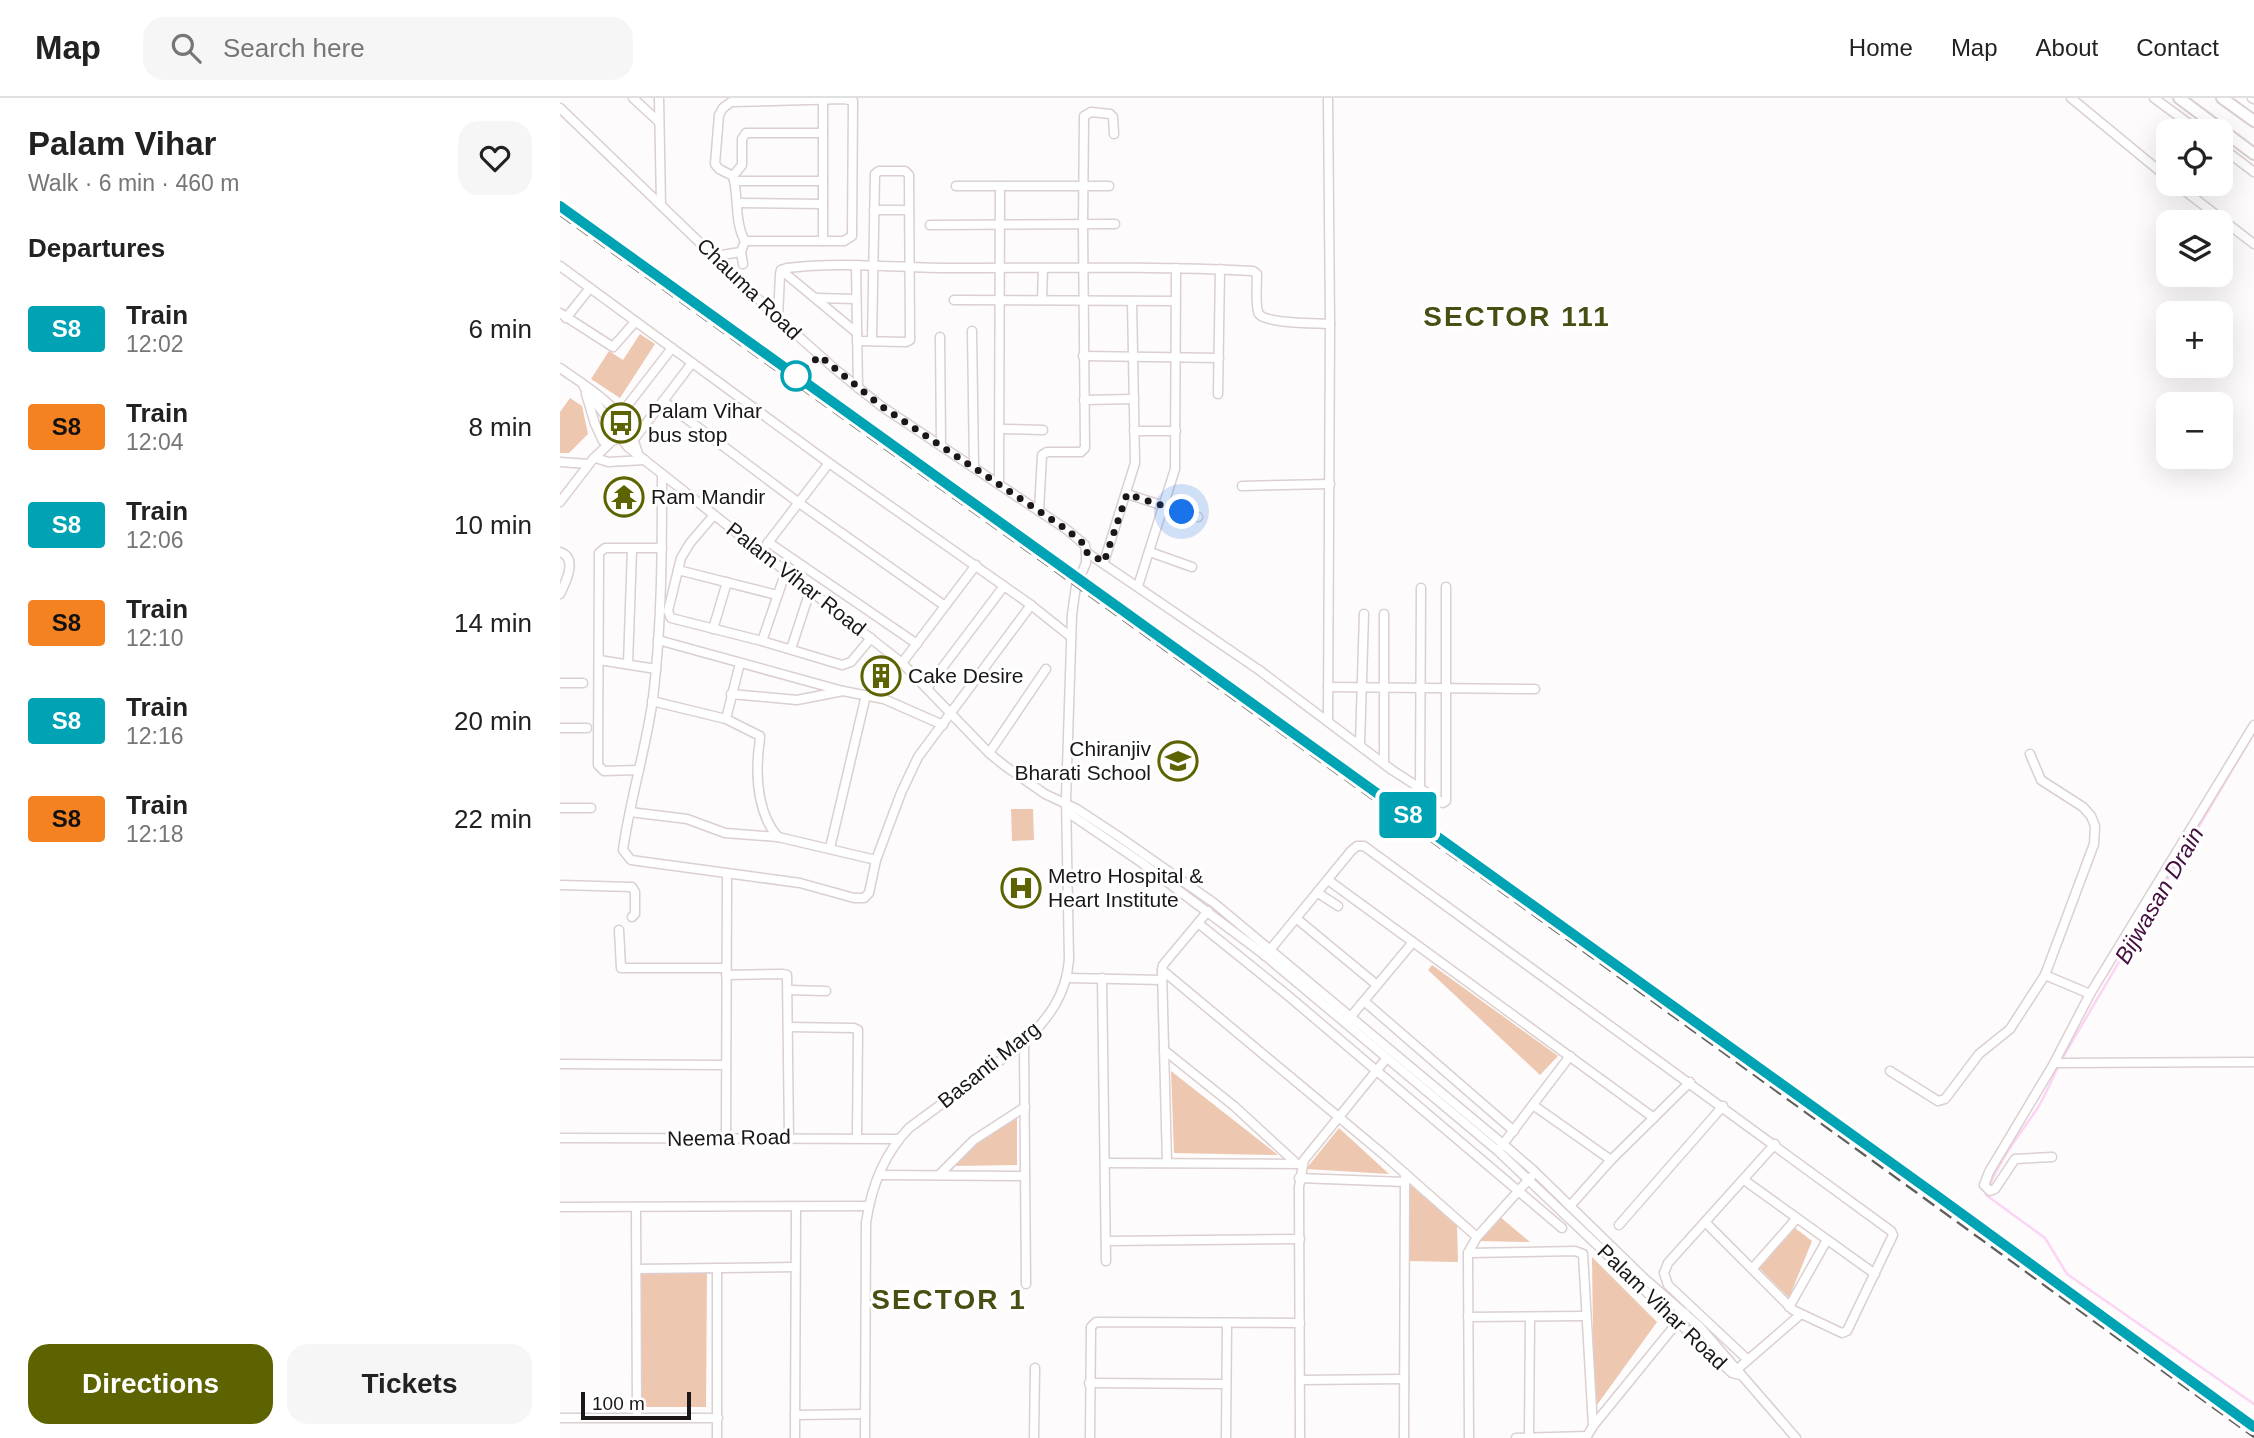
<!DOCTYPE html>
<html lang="en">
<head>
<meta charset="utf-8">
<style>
	body { margin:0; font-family:Arial,sans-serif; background:#f6f6f6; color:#222; height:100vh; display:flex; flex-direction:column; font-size:26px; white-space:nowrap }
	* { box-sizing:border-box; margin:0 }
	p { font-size:23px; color:#767676 }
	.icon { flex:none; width:38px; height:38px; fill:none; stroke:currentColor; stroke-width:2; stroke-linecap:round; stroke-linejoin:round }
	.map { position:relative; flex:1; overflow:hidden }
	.side { display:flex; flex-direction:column; background:#fff; width:560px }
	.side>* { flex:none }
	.badge { padding:0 14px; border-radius:5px; font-size:24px; line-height:46px }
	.tools { position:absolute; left:1596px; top:21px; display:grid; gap:14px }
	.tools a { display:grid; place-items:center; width:77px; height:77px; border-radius:14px; background:#fff; box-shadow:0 7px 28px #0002; font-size:35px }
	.scale { position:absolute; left:21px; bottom:18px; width:110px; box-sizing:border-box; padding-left:7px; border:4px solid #1b1717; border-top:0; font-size:19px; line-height:24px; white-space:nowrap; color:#1b1717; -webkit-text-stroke:5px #fff; paint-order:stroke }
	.you { position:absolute; width:35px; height:35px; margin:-18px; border:5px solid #fff; border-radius:50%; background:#1a73e8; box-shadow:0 0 0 10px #1a73e833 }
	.map>.badge { position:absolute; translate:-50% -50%; box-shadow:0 0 0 4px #fff }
	h2 { padding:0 28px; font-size:26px; line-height:63px }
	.round { display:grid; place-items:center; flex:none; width:74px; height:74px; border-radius:21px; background:#f6f6f6 }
	.head { display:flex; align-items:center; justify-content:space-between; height:119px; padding:0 28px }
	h1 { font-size:33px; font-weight:600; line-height:52px }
	.primary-button { display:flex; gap:14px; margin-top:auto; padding:14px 28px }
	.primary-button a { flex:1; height:80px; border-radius:21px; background:#5c6300; color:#fff; font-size:28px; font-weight:600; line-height:80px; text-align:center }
	.primary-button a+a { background:#f6f6f6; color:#222 }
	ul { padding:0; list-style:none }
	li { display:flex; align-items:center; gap:21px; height:98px; padding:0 28px }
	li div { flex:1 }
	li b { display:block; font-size:26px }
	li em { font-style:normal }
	li .badge { min-width:77px; font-weight:700; text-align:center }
	header { display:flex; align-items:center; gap:42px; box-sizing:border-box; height:98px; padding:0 35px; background:#fff; border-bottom:2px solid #e0e0e0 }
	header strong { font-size:33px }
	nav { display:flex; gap:38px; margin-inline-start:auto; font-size:24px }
	.search { width:490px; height:63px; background:#f6f6f6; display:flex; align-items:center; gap:18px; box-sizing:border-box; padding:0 24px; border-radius:21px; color:#767676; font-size:26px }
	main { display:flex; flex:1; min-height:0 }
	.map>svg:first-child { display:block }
	.green { fill:#edc7b0 }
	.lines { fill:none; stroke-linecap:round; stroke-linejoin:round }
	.stream { stroke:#fcd5f5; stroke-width:2.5 }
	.minor-casing { stroke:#dccfd0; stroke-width:11 }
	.highway-casing { stroke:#dccfd0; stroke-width:14 }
	.minor { stroke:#fff; stroke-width:8 }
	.highway { stroke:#fff; stroke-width:10 }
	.rail { stroke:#615e5e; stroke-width:2.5; stroke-dasharray:14 7; stroke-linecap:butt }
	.line-casing { stroke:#fff; stroke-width:16 }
	.line { stroke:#00a3b4; stroke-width:10 }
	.walk { stroke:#1b1717; stroke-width:7; stroke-dasharray:0 12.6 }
	.stop-dot { fill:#fff; stroke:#00a3b4; stroke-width:3.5 }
	.labels { text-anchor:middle; stroke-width:6; stroke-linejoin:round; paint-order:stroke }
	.street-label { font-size:21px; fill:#1b1717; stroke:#fff }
	.poi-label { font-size:21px; fill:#1b1717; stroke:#fff; text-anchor:start }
	.water-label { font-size:23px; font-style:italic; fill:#440e3f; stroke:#fff }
	.district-label { font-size:28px; font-weight:bold; letter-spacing:2px; fill:#494e13; stroke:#fff }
</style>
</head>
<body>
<header>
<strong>Map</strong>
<div class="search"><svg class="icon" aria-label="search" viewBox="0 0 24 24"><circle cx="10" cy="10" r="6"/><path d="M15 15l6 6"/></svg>Search here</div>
<nav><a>Home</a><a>Map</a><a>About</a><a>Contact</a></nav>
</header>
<main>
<section class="side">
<div class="head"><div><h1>Palam Vihar</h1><p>Walk · 6 min · 460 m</p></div><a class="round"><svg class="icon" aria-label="heart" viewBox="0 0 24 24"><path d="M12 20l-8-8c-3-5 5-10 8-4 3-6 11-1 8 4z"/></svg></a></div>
<h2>Departures</h2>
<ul>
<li><span class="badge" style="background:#00a3b4;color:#fff">S8</span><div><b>Train</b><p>12:02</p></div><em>6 min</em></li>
<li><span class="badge" style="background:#f58220;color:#111">S8</span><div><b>Train</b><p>12:04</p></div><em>8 min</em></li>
<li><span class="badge" style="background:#00a3b4;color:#fff">S8</span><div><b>Train</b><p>12:06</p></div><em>10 min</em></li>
<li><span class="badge" style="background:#f58220;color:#111">S8</span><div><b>Train</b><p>12:10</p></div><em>14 min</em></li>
<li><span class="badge" style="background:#00a3b4;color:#fff">S8</span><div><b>Train</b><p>12:16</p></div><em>20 min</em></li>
<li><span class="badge" style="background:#f58220;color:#111">S8</span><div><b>Train</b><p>12:18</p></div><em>22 min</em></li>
</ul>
<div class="primary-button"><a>Directions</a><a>Tickets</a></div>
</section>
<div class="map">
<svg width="1694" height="1340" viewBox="0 0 1694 1340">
	<rect width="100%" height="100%" fill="#fdfbfb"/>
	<g class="green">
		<polygon points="80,236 95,246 60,300 31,281 49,253 63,262"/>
		<polygon points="10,300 22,308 28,336 9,355 0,355 0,314"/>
		<polygon points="451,711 473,711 474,742 452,743"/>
		<polygon points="872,867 998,958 980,977 868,872"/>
		<polygon points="611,973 718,1057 614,1055"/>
		<path d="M 457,1020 L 457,1067 L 394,1068 C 411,1047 431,1031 457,1020 Z"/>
		<polygon points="779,1030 829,1076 746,1071"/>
		<polygon points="849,1086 897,1127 898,1164 848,1163"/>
		<polygon points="939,1118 970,1144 919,1143"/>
		<polygon points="1235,1130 1252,1143 1229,1200 1199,1170"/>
		<polygon points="1032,1159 1097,1224 1034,1311"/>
		<polygon points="79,1171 147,1171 146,1309 79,1309"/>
	</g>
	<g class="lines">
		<g class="stream">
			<polyline points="1503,959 1694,635"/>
			<path d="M 1497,971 C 1491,984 1485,998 1477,1011 C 1458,1039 1437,1065 1426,1097 L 1485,1140 L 1507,1176 L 1694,1306"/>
		</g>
		<g class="minor-casing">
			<g id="minor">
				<polyline points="73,0 99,24"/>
				<polyline points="99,0 101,107"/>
				<polyline points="1511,0 1608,80"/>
				<polyline points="1594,0 1639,33"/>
				<polyline points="1692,0 1694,1"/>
				<polyline points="263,1 263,143"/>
				<path d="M 0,10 L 218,220 L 275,271 L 321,308 L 506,431 L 525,447 L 526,454 L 526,465 L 516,488 L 512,516 L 506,701 L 509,862 C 506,898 489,919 464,945 L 349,1030 C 324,1056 311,1090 306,1125 L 305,1340"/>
				<polyline points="1661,49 1694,74"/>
				<polyline points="173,78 182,67 182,41 186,35 263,35"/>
				<polyline points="174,83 263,83"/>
				<polyline points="1616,86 1694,146"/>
				<polyline points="396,88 549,88"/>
				<polyline points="178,105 263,106"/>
				<polyline points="314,112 349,112"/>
				<polyline points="370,127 555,126"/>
				<polyline points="155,158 181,154"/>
				<path d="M 183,166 L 181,154 L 185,143 C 174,124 179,99 173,78 L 159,71 L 155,66 L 159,17 L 163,10 L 171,4 L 285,1 L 293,3 L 292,138 L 284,143 L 185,143"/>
				<polyline points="296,167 298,290"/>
				<polyline points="0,168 269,365 471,507 511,539"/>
				<polyline points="221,172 297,235"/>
				<polyline points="255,200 296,201"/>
				<polyline points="394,202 615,203"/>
				<polyline points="482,202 483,170"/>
				<polyline points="0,215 53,249 75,224"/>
				<polyline points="6,220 30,190"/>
				<path d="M 218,220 L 220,176 L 221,172 L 227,170 C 282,163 338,170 393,170 C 493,170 593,168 693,173 L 697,176 C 697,184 695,210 699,216 C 707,226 757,225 770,226"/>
				<polyline points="412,233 414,369"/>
				<polyline points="380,239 381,348"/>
				<polyline points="297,243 346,244 350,242 349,77 345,73 319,73 315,76 312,243"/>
				<polyline points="523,258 659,260"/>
				<path d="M 0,270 C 36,295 65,310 78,355"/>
				<polyline points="24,289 54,329"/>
				<polyline points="26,296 35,326 43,343"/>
				<polyline points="658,296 660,171"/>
				<polyline points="524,302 574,301"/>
				<polyline points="103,303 239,405 385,508"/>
				<circle cx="53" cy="335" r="7"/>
				<polyline points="56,330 60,317 112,250"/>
				<polyline points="443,331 483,332"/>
				<polyline points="574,333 616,333"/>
				<polyline points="59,338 68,349 342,565 429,655 445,668 485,696 517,711 558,738 654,805 943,1046 973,1072 1085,1181 1140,1229 1236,1340"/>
				<polyline points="72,344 132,265"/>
				<polyline points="36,360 48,364 85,362"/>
				<polyline points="0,364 29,366"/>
				<path d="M 102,376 C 102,451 102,526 93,600 C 86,651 70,701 63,752 L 71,762 L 240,785 L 294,800 L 304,800 L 309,795 L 316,762 L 341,695 L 358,659 L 471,507"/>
				<polyline points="439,385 440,88"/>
				<polyline points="682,388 770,386"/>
				<polyline points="567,396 638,419"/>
				<polyline points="0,404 33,361 53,342"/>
				<polyline points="479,413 482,357 487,354 521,354 525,350 523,128 524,18 531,14 550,16 553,19 554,36"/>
				<polyline points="154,417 130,445 121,460 108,513 111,520 202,543 282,567 291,564 311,540"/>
				<polyline points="208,444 357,546"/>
				<polyline points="207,446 269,365"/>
				<path d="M 0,454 C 18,460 6,484 0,496"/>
				<polyline points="526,454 699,572 832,672 883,705 886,703 886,489"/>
				<polyline points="590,454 632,469"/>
				<polyline points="544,464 575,365 572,203"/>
				<polyline points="118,472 217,497"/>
				<polyline points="578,488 615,371 616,170"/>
				<polyline points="153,531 167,484"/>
				<polyline points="98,542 283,593 324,601 383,627"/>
				<polyline points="202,543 226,473"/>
				<polyline points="231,551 250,493"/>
				<polyline points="39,562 96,571"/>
				<polyline points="342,565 416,467"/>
				<polyline points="68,566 72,451"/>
				<polyline points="0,585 23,585"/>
				<polyline points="768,589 975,591"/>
				<polyline points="367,590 444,488"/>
				<polyline points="171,596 237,602 283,593"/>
				<path d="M 92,603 L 166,621 L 200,638 C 200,645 198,653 198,660 C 196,686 200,719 218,739"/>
				<polyline points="166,621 180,565"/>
				<polyline points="768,622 770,226 768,0"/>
				<polyline points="0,630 27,630"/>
				<polyline points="800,646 804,516"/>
				<polyline points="429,655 486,571"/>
				<polyline points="824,665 824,516"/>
				<polyline points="79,672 44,673 38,667 39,455 45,450 102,450"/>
				<polyline points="860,691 861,490"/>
				<polyline points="0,710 31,710"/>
				<polyline points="508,711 513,718 582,765 702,855 938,1053 1172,1275 1180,1277"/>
				<polyline points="70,714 127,721 165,735 218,739 316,762"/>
				<polyline points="270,750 306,597"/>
				<polyline points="768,782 1094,1020"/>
				<polyline points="0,787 72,789 75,794 75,816 72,819"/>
				<polyline points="758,795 778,808"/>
				<polyline points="737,821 817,887"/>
				<polyline points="638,825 726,896 1002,1130"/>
				<polyline points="59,832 61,870 166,870"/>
				<polyline points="705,858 791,753 797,748 804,748 1331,1133 1333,1137 1287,1233 1282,1235 1233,1212 1145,1124"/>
				<polyline points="602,872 823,1056 917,1139"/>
				<polyline points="166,877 223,876 227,877 229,1040"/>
				<polyline points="1485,877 1530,896"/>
				<polyline points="508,880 602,882"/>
				<polyline points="542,880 546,1163"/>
				<polyline points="228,892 266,893"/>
				<polyline points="804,903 954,1033"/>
				<polyline points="788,922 853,844"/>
				<polyline points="229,929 294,930 298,932 297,1039"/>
				<polyline points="464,945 466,1186"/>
				<polyline points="604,952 674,1008 736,1065"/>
				<polyline points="1494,965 1694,964"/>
				<polyline points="0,966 165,967"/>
				<polyline points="1330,973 1378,1003 1385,1001 1419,956 1450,931 1485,877 1534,746 1535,728 1531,718 1523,709 1481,682 1470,656"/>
				<polyline points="973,1007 1051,1062"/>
				<polyline points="166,1039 167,776"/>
				<polyline points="0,1040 339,1041"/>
				<polyline points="940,1050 1010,958"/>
				<polyline points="1492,1059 1455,1061 1435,1091 1430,1093 1424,1087 1429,1074 1493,967 1530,896 1694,627"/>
				<polyline points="545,1065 742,1066"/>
				<polyline points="607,1065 602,872 603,867 648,813"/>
				<polyline points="319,1077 465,1078"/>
				<polyline points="379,1077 414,1042 465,1009"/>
				<polyline points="739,1080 845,1084"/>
				<polyline points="1184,1082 1315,1176"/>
				<polyline points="1010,1108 1050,1063 1130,984"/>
				<polyline points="0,1109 309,1108"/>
				<polyline points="76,1109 77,1319"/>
				<polyline points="1059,1127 1163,1008"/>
				<polyline points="546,1143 740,1141"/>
				<polyline points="908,1155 1015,1153 1023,1156 1033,1328"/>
				<polyline points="157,1170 157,1340"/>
				<polyline points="77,1171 235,1169"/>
				<polyline points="1192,1171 1237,1120"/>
				<polyline points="1229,1209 1267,1142"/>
				<polyline points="908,1219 1026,1218"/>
				<polyline points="1188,1262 1108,1187 1104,1175 1108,1165 1215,1046"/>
				<polyline points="1174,1274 1241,1216"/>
				<polyline points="740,1282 844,1281"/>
				<polyline points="529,1285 666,1286"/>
				<polyline points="235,1317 305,1316"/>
				<polyline points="0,1320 158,1320"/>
				<polyline points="969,1338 970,1219"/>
				<polyline points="235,1340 236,1109"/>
				<polyline points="474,1340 475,1270"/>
				<polyline points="530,1340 531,1229 536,1224 740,1225"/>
				<polyline points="666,1340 667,1225"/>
				<polyline points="740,1340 739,1089 744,1062 826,961"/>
				<polyline points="844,1340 845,1075"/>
				<polyline points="909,1340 908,1155 917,1139 971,1079"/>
				<polyline points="956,1340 1027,1338"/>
				<polyline points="1026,1340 1033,1328 1125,1215"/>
			</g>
		</g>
		<g class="highway-casing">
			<g id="highway">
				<polyline points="1619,0 1694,56"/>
				<polyline points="1662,0 1694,23"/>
			</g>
		</g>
		<use href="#minor" class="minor"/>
		<use href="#highway" class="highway"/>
		<polyline class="rail" points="0,117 921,779 1694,1339"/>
	</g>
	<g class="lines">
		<g class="line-casing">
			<polyline id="line" points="0,108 1376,1097 1694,1329"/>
		</g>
		<use href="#line" class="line"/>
		<polyline class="walk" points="236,278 260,258 321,308 506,431 525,447 526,454 544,464 567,396 622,414"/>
	</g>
	<defs>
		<g id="bus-ring" transform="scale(2.0125)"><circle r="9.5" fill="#fff" stroke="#5c6300" stroke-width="1.5"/><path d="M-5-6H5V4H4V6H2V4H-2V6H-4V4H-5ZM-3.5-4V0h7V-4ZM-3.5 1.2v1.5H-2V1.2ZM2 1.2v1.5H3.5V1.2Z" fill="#5c6300"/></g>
		<g id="temple-ring" transform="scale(2.0125)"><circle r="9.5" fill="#fff" stroke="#5c6300" stroke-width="1.5"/><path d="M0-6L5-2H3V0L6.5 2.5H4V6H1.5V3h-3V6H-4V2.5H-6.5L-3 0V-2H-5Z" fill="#5c6300"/></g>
		<g id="building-ring" transform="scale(2.0125)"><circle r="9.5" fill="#fff" stroke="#5c6300" stroke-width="1.5"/><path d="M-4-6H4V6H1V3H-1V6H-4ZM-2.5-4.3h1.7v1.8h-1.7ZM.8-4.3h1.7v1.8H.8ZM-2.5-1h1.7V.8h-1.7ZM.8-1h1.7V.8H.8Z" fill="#5c6300"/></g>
		<g id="school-ring" transform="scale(2.0125)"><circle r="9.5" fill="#fff" stroke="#5c6300" stroke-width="1.5"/><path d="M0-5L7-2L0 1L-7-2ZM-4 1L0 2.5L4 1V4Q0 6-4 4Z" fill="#5c6300"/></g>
		<g id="hospital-ring" transform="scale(2.0125)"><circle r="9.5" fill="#fff" stroke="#5c6300" stroke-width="1.5"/><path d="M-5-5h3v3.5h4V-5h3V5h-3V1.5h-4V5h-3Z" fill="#5c6300"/></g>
	</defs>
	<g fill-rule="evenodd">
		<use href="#bus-ring" x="61" y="325"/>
		<use href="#temple-ring" x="64" y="399"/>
		<use href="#building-ring" x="321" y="578"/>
		<use href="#school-ring" x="618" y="663"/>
		<use href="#hospital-ring" x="461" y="790"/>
	</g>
	<circle class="stop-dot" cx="236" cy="278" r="14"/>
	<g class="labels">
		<g class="street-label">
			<text transform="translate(189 191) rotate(44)" y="7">Chauma Road</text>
			<text transform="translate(236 481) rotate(38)" y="7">Palam Vihar Road</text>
			<text transform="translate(429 967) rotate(-39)" y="7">Basanti Marg</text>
			<text transform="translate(169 1040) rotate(-1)" y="7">Neema Road</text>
			<text transform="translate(1102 1209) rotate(44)" y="7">Palam Vihar Road</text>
		</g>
		<g class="poi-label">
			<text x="88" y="320">Palam Vihar<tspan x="88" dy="24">bus stop</tspan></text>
			<text x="91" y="406">Ram Mandir</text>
			<text x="348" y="585">Cake Desire</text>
			<text x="591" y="658" text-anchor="end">Chiranjiv<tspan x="591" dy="24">Bharati School</tspan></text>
			<text x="488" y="785">Metro Hospital &amp;<tspan x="488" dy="24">Heart Institute</tspan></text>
		</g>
		<g class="water-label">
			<text transform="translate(1599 797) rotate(-60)" y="8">Bijwasan Drain</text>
		</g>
		<g class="district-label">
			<text x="957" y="228">SECTOR 111</text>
			<text x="389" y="1211">SECTOR 1</text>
		</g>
	</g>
</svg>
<div class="tools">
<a><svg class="icon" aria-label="locate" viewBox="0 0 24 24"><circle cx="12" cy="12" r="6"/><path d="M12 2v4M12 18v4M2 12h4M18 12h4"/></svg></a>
<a><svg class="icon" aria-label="layers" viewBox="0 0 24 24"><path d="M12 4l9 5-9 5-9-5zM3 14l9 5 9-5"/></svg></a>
<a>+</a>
<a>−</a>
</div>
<div class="scale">100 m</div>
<div class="you" style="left:622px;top:414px"></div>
<b class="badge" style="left:848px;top:717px;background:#00a3b4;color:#fff">S8</b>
</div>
</main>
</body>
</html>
